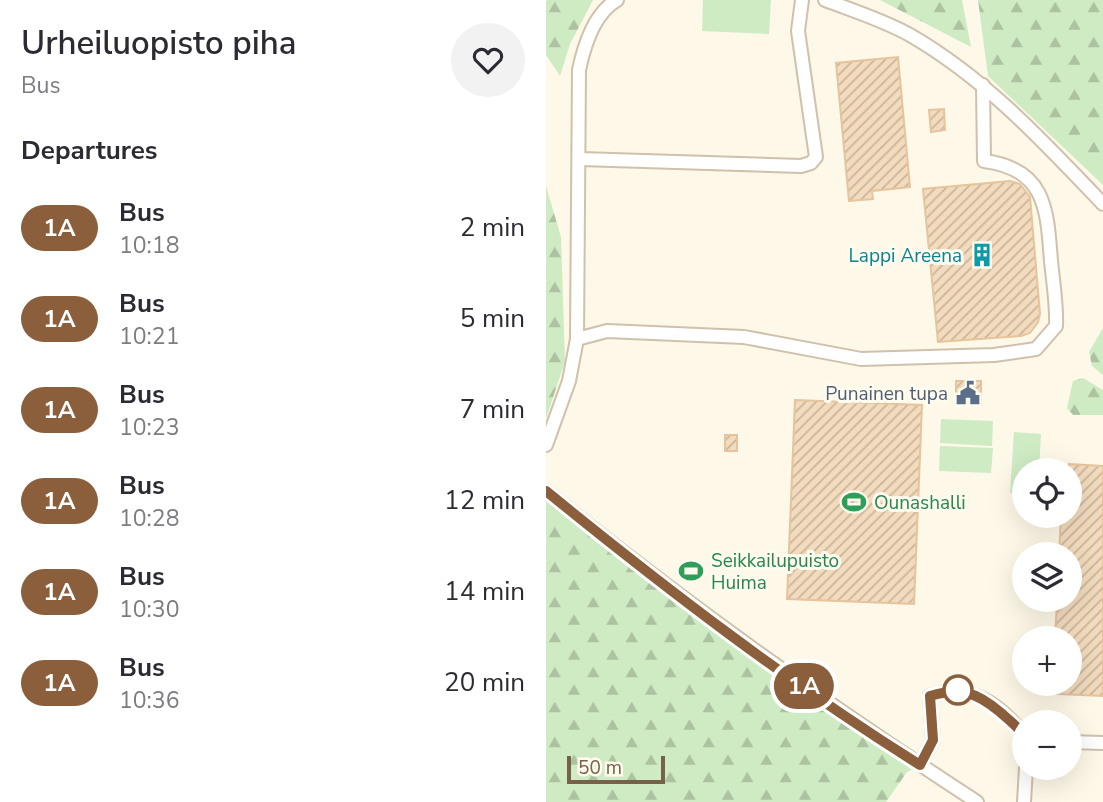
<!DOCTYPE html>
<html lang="en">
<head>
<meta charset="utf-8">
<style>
	body { margin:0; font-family:"Nunito Sans",sans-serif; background:#f2f2f3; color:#2b2b33; height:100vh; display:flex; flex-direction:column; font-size:26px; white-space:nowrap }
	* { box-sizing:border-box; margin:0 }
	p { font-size:23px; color:#7c7c81 }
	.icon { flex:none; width:38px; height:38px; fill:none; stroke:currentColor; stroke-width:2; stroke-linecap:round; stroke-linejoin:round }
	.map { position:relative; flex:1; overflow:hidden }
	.details { display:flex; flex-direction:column; background:#fff; width:546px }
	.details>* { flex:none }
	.badge { padding:0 14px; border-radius:23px; font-size:24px; line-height:46px }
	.buttons { position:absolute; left:466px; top:458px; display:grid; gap:14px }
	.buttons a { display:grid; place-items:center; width:70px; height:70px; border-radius:50%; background:#fff; box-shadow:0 7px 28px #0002; font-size:35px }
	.scale { position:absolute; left:21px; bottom:18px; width:98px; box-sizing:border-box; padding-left:7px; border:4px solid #78614a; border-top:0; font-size:19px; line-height:24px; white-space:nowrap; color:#78614a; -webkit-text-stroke:5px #fffbee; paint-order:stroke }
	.map>.badge { position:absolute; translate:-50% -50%; box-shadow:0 0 0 4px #fff }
	h2 { padding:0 21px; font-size:26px; line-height:63px }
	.round { display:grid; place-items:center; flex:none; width:74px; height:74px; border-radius:37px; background:#f2f2f3 }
	.head { display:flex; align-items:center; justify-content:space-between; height:119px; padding:0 21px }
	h1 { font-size:33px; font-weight:600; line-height:52px }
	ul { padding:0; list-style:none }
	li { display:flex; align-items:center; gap:21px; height:91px; padding:0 21px }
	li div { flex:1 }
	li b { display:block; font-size:26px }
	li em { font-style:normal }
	li .badge { min-width:77px; font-weight:700; text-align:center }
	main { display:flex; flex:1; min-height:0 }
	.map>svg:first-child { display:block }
	.forest { fill:url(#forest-firs) }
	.green { fill:#ceebc4 }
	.building { fill:url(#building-hatch); stroke:#e6c49d; stroke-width:2 }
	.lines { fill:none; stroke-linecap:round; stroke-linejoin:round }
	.minor-casing { stroke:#cfc1ac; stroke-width:16 }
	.minor { stroke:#fff; stroke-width:12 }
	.line-casing { stroke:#fff; stroke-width:16 }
	.line { stroke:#8b5e3c; stroke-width:10 }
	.stop-dot { fill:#fff; stroke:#8b5e3c; stroke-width:3.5 }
	.labels { text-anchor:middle; stroke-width:6; stroke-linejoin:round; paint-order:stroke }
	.culture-label { font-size:19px; fill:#0d838f; stroke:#fffbee; text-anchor:end }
	.service-label { font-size:19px; fill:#4e5e75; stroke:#fffbee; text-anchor:end }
	.leisure-label { font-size:19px; fill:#27864d; stroke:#fffbee; text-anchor:start }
</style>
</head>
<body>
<main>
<section class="details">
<div class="head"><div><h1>Urheiluopisto piha</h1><p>Bus</p></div><a class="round"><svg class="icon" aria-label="heart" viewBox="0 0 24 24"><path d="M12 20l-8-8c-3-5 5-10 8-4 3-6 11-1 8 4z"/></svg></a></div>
<h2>Departures</h2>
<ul>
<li><span class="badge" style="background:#8b5e3c;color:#fff">1A</span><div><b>Bus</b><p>10:18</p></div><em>2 min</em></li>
<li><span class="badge" style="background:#8b5e3c;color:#fff">1A</span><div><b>Bus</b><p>10:21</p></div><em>5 min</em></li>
<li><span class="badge" style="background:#8b5e3c;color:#fff">1A</span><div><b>Bus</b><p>10:23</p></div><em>7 min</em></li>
<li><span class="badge" style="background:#8b5e3c;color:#fff">1A</span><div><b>Bus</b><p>10:28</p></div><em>12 min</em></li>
<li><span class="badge" style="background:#8b5e3c;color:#fff">1A</span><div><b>Bus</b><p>10:30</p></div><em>14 min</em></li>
<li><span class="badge" style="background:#8b5e3c;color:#fff">1A</span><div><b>Bus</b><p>10:36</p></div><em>20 min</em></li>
</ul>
</section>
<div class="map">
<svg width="557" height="802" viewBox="0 0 557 802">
	<defs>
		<pattern id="forest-firs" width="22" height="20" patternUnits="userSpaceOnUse" patternTransform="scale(1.75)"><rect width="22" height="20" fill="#ceebc4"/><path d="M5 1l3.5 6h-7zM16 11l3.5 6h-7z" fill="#acc2a1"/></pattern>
		<pattern id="building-hatch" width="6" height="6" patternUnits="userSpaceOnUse" patternTransform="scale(1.75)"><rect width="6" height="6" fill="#f3dbbd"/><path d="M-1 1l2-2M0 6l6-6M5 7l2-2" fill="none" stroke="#cab59c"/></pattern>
	</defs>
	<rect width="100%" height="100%" fill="#fdf8e7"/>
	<g class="forest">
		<polygon points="0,0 47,0 24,44 14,76 0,55"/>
		<polygon points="334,0 416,0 425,47"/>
		<polygon points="432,0 557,0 557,185 442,76"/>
		<polygon points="0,186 15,237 19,361 0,419"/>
		<polygon points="557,328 557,375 546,366 543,352"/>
		<polygon points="537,378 557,390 557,415 527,415 521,408 527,381"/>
		<polygon points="0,491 374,765 361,772 340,802 0,802"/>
	</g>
	<g class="green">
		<polygon points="157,0 225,0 223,34 156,31"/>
		<polygon points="395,419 447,421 446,446 394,443"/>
		<polygon points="468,432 495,434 493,471 478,471 478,494 464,493"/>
		<polygon points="394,446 447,448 445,473 393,471"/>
	</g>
	<g class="building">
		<polygon points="352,57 364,187 326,191 327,199 303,201 290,63"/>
		<polygon points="398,109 399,130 385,132 383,110"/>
		<polygon points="464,181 474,184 484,197 494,314 492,322 484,333 475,336 392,342 377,189"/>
		<rect x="410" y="381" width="25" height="24"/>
		<polygon points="249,400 376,405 368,604 241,599"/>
		<rect x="179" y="435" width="12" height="16"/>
		<polygon points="523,464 557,466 557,696 491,693 491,684 523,684 523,639 509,639 511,600 523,600 523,555 513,555 515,516 523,516"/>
	</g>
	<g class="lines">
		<g class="minor-casing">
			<g id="minor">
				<path d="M 279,0 C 308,11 337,20 364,35 C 440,79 497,141 557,204"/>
				<polyline points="34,159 255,166 265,163 270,157 252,31 256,0"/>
				<path d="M 31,339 L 61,331 L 198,337 L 315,359 L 448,355 L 490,349 L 510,326 C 511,305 507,282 505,261 C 501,209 500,169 438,161 L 437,85"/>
				<path d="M 0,445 L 23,381 L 31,339 L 33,70 C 38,46 48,13 71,0"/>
				<path d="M 0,491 C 138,603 282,705 431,802"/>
				<polyline points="523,742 557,743"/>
				<path d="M 374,765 L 387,740 L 384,696 C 425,684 452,702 478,735"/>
				<polyline points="478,802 480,768"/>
			</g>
		</g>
		<use href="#minor" class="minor"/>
	</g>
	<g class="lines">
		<g class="line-casing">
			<path id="line" d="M 0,491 C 119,588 243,683 374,765 L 387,740 L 384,696 C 415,687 430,692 454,712 C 462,719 471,726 478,735"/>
		</g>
		<use href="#line" class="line"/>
	</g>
	<defs>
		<g id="building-bare" transform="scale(1.89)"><path d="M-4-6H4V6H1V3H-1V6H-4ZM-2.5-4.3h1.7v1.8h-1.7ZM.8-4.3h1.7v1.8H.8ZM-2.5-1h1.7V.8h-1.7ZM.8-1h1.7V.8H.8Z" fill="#0f9aa8" stroke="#fffbee" stroke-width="2.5" paint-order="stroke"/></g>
		<g id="civic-bare" transform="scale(1.89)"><path d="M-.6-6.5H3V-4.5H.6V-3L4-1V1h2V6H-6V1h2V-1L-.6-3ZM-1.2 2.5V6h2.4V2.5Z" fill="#5c6f8a" stroke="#fffbee" stroke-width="2.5" paint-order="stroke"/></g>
		<g id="stadium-bare" transform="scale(1.89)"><path d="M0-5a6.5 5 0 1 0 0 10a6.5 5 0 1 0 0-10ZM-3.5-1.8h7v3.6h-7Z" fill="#2e9e5b" stroke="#fffbee" stroke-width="2.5" paint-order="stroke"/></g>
	</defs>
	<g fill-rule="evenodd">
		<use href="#building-bare" x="436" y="255"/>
		<use href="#civic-bare" x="422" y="393"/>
		<use href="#stadium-bare" x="308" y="502"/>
		<use href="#stadium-bare" x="145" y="571"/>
	</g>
	<circle class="stop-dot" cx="412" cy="690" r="14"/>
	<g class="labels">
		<g class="culture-label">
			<text x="416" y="262">Lappi Areena</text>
		</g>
		<g class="service-label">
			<text x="402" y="400">Punainen tupa</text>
		</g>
		<g class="leisure-label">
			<text x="328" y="509">Ounashalli</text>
			<text x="165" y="567">Seikkailupuisto<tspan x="165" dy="22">Huima</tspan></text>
		</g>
	</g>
</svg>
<div class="buttons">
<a><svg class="icon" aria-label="locate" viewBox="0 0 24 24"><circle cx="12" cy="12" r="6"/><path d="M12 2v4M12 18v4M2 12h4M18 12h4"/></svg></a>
<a><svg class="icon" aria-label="layers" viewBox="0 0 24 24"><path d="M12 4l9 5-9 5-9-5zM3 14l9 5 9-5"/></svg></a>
<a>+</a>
<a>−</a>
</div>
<div class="scale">50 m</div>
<b class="badge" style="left:258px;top:686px;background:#8b5e3c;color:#fff">1A</b>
</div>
</main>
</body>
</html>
